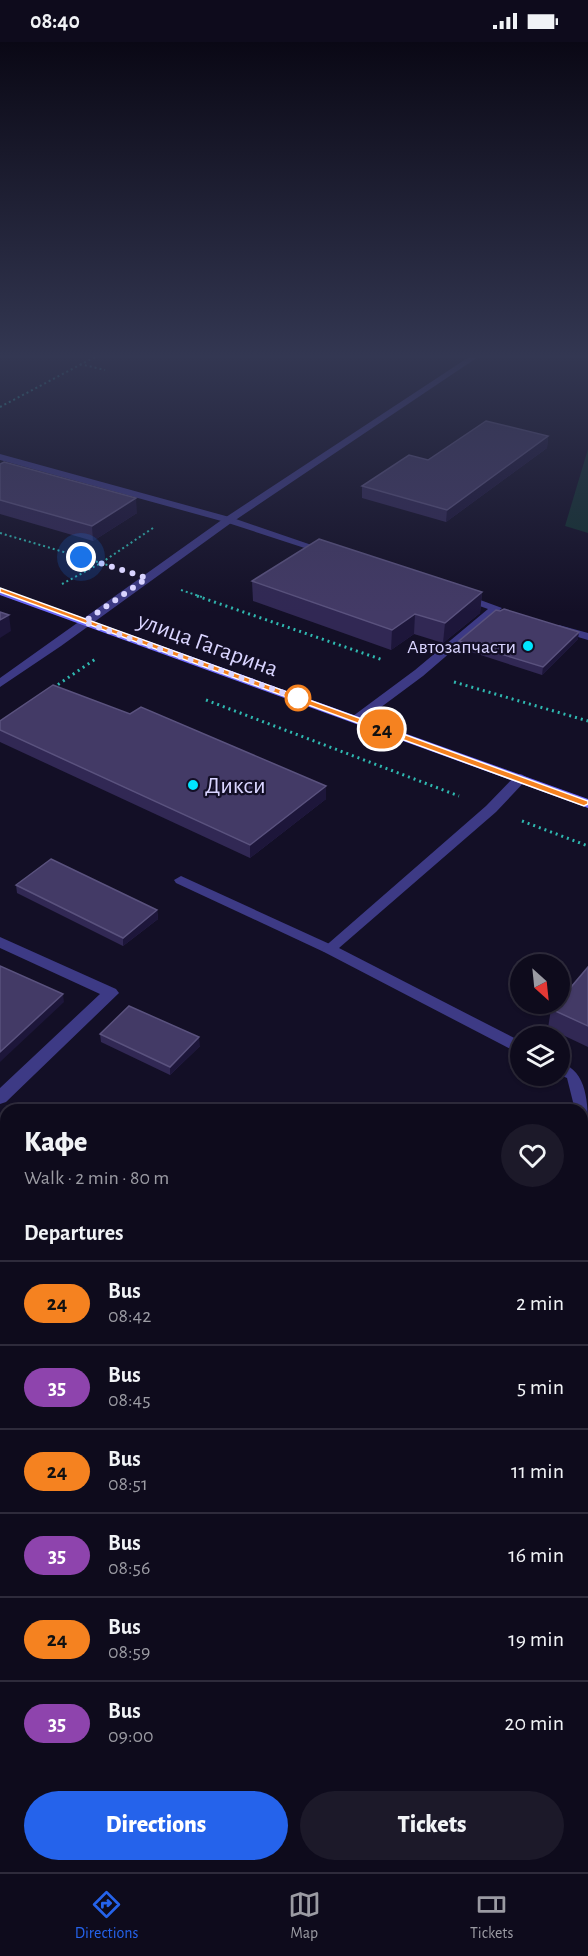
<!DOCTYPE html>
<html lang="en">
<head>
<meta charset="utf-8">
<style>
	body { margin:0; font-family:"Alegreya Sans",sans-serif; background:#1c1929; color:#f1f3f6; height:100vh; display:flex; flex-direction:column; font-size:22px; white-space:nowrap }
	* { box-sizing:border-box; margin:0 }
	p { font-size:20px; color:#9b9ba3 }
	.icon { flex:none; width:33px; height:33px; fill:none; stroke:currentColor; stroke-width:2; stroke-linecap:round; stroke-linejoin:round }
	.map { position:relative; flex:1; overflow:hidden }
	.panel { position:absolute; left:0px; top:1062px; width:588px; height:768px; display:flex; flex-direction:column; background:#0e0b1c; border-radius:18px 18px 0 0; box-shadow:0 2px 4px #0004,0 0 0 2px #2e2b3b }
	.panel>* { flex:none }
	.badge { padding:0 12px; border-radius:20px; font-size:21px; line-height:39px }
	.needle { width:39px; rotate:153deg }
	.tools { position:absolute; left:510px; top:912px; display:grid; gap:12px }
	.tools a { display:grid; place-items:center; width:60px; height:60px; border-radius:50%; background:#0e0b1c; box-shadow:0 2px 4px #0004,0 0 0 2px #2e2b3b; font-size:30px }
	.you { position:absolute; width:30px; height:30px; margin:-15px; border:4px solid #fff; border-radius:50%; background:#1a73e8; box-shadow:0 0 0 9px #1a73e833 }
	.map>.badge { position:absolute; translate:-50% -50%; box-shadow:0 0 0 3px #fff }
	h2 { padding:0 24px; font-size:22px; line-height:54px }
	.round { display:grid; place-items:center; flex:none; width:63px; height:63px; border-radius:32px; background:#1c1929 }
	.overview { display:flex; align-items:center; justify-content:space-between; height:102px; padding:0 24px }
	h1 { font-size:28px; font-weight:800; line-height:45px }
	.button { display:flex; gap:12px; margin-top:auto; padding:12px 24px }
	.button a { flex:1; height:69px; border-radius:36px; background:#2563eb; color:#fff; font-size:24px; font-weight:800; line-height:69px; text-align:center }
	.button a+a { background:#1c1929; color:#f1f3f6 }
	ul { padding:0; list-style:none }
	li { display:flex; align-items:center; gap:18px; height:84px; padding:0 24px; border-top:2px solid #2e2b3b }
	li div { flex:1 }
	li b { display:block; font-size:22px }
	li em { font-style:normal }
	li .badge { min-width:66px; font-weight:700; text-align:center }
	.status { display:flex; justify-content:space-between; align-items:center; height:42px; padding:0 30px; background:#0e0b1c; direction:ltr }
	.status svg { height:16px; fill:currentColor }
	.dock { display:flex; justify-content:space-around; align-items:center; height:84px; border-top:2px solid #2e2b3b; background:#0e0b1c; font-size:16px; color:#9b9ba3 }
	.dock a { display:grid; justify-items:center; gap:3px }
	.dock .on { color:#2563eb }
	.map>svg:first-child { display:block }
	.green { fill:#12302f }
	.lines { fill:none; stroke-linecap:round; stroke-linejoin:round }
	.path-far1 { stroke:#2fb8b0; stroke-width:2; stroke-dasharray:2 3; stroke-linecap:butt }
	.path { stroke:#2fb8b0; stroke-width:3; stroke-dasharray:2 4; stroke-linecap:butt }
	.service { fill:#3d3a85; fill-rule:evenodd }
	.minor { fill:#3d3a85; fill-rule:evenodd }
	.secondary { fill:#6f6bff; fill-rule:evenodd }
	.wall { fill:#312854 }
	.shaded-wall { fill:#1d163a }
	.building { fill:#433a66; stroke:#5a527e; stroke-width:1.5 }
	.line { fill:#f58220; stroke:#fff; stroke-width:1.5 }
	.walk { stroke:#d9d4ff; stroke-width:6; stroke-dasharray:0 10.8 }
	.poi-dot { fill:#00e5ff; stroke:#130f26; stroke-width:2 }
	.stop-dot { fill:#fff; stroke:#f58220; stroke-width:3 }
	.labels { text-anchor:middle; stroke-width:4.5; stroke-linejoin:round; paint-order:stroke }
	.far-poi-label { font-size:20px; fill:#d9d4ff; stroke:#130f26; text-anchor:end }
	.street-label { font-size:24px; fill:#d9d4ff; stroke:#130f26 }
	.poi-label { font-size:24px; fill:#d9d4ff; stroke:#130f26; text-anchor:start }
</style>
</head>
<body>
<div class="status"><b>08:40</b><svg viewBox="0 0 49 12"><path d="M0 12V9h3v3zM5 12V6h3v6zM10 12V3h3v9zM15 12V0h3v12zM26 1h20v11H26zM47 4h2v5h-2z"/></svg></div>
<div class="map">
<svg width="588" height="1830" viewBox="0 0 588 1830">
	<rect width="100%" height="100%" fill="#130f26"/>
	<polygon class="green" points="588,407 588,491 565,484"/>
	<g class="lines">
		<g class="path-far1">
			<polyline points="80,322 105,328"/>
			<polyline points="0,365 95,315"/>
			<polyline points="0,491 111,524"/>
			<polyline points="62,542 101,521 153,486"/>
			<polyline points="181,548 202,555"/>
		</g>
		<g class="path">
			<polyline points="197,554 383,618"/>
			<polyline points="454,640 588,679"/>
			<polyline points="53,646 97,616"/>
			<polyline points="206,658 459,754"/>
			<polyline points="522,779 588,804"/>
		</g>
		<g class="service">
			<polygon points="0,412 233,476 332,510 323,512 225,480 0,418"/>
			<polygon points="464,552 502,566 423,634 361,680 353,680 353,674 415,628 488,567 460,557 458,555"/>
			<polygon points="559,583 588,591 588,598 555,588 555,584"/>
			<polygon points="181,834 334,904 336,907 334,910 324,910 176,841 174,838"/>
			<polygon points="0,895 116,947 119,951 6,1060 0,1062 0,1046 100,952 0,906"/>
			<polygon points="0,1247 6,1249 6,1267 0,1265"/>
			<polygon points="45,1824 72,1824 69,1830 42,1830"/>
			<polygon points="391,1824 417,1824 415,1830 389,1830"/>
		</g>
		<g class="minor">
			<polygon points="469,315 478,315 231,481 61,604 0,645 0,636 223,477"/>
			<polygon points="521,732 528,736 496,770 339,906 520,999 520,1012 324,910 322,907 486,764 516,733"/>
			<path d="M 560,1020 C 588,1030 588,1061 588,1091 L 582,1089 L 582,1068 L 575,1068 L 567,1036 L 560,1033 Z"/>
			<polygon points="588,1210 588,1246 582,1248 582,1212"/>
			<polygon points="531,1824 564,1824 567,1830 534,1830"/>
		</g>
		<polygon class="secondary" points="0,546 588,757 588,766 0,553"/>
	</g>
	<g class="wall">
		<polygon points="548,394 547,406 446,480 362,456 362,444 428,418"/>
		<polygon points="0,422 137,471 93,499 0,472"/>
		<polygon points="252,539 482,550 480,571 443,601 414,592 391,608 253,559"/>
		<polygon points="578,597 542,633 459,606 459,599"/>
		<polygon points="130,672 326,757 250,816 0,700 0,679"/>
		<polygon points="16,843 157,868 158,877 123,904 17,851"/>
		<polygon points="588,925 588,1005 548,986 551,967"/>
		<polygon points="100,992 200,1004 170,1033 101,1000"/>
		<polygon points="0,1394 6,1398 6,1815 0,1810"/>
	</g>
	<g class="shaded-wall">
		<polygon points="548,394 547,406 446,480 447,468"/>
		<polygon points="136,456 137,471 93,499 92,484"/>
		<polygon points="482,550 480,571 443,601 445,581"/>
		<polygon points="415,572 414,592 391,608 392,588"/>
		<polygon points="9,573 11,589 0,596 0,578"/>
		<polygon points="579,590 578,597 542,633 543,625"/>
		<polygon points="326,744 326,757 250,816 250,803"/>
		<polygon points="157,868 158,877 123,904 123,896"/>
		<polygon points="63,952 64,960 0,1020 0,1010"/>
		<polygon points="199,995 200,1004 170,1033 170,1025"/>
	</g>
	<g class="building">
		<polygon points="486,379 548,394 447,468 362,444 409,413 428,418"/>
		<polygon points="4,420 136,456 92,484 0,458 0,422"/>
		<polygon points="319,497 482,550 445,581 415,572 392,588 252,539"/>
		<polygon points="504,567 579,590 543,625 459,599 496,568 500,569"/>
		<polygon points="0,570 9,573 0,578"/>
		<polygon points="53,643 130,672 141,665 326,744 250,803 0,688 0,679"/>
		<polygon points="51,817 157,868 123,896 16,843"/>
		<polygon points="0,924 63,952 0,1010"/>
		<polygon points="588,925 588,984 551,967 556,962 560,962 560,958"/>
		<polygon points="129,964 199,995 170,1025 100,992"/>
		<polygon points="0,1394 6,1398 6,1809 0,1805"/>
	</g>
	<linearGradient id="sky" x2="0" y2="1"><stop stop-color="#0a0815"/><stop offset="0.55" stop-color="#333752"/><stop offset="1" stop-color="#333752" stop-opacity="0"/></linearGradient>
	<rect width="588" height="571" fill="url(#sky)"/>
	<polygon class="line" points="0,546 588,759 588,762 584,764 0,550"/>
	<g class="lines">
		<polyline class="walk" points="81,515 147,536 84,580 298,656"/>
	</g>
	<g class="poi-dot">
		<circle cx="528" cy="604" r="6"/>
		<circle cx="193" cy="743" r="6"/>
	</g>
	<circle class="stop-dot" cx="298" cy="656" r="12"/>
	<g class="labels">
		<g class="far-poi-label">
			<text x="516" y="611">Автозапчасти</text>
		</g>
		<g class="street-label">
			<text transform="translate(208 602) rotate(20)" y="8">улица Гагарина</text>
		</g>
		<g class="poi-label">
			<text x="205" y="751">Дикси</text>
		</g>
	</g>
</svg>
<div class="tools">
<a><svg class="needle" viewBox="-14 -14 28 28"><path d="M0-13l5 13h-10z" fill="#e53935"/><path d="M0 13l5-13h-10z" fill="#9b9ba3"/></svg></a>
<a><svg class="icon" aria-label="layers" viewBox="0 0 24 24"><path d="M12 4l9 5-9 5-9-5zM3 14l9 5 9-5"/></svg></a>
</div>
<div class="you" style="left:81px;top:515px"></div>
<b class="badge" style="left:382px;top:687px;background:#f58220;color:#111">24</b>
<section class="panel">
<div class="overview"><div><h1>Кафе</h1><p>Walk · 2 min · 80 m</p></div><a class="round"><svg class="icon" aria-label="heart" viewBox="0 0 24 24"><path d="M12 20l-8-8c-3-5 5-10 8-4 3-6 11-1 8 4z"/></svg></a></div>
<h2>Departures</h2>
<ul>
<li><span class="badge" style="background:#f58220;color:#111">24</span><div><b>Bus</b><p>08:42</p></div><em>2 min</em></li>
<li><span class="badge" style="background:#8e44ad;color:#fff">35</span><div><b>Bus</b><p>08:45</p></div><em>5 min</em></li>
<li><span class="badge" style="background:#f58220;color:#111">24</span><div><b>Bus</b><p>08:51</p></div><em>11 min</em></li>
<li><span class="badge" style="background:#8e44ad;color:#fff">35</span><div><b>Bus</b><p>08:56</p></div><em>16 min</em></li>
<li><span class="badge" style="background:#f58220;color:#111">24</span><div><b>Bus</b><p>08:59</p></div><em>19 min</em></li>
<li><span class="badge" style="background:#8e44ad;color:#fff">35</span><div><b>Bus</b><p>09:00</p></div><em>20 min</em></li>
</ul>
<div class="button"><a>Directions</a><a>Tickets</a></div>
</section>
</div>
<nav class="dock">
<a class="on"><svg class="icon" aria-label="directions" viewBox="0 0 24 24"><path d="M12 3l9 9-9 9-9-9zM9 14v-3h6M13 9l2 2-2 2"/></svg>Directions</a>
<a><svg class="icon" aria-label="map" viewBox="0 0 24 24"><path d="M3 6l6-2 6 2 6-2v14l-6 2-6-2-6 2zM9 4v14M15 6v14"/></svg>Map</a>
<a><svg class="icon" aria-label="tickets" viewBox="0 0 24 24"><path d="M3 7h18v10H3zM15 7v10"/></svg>Tickets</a>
</nav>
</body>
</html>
